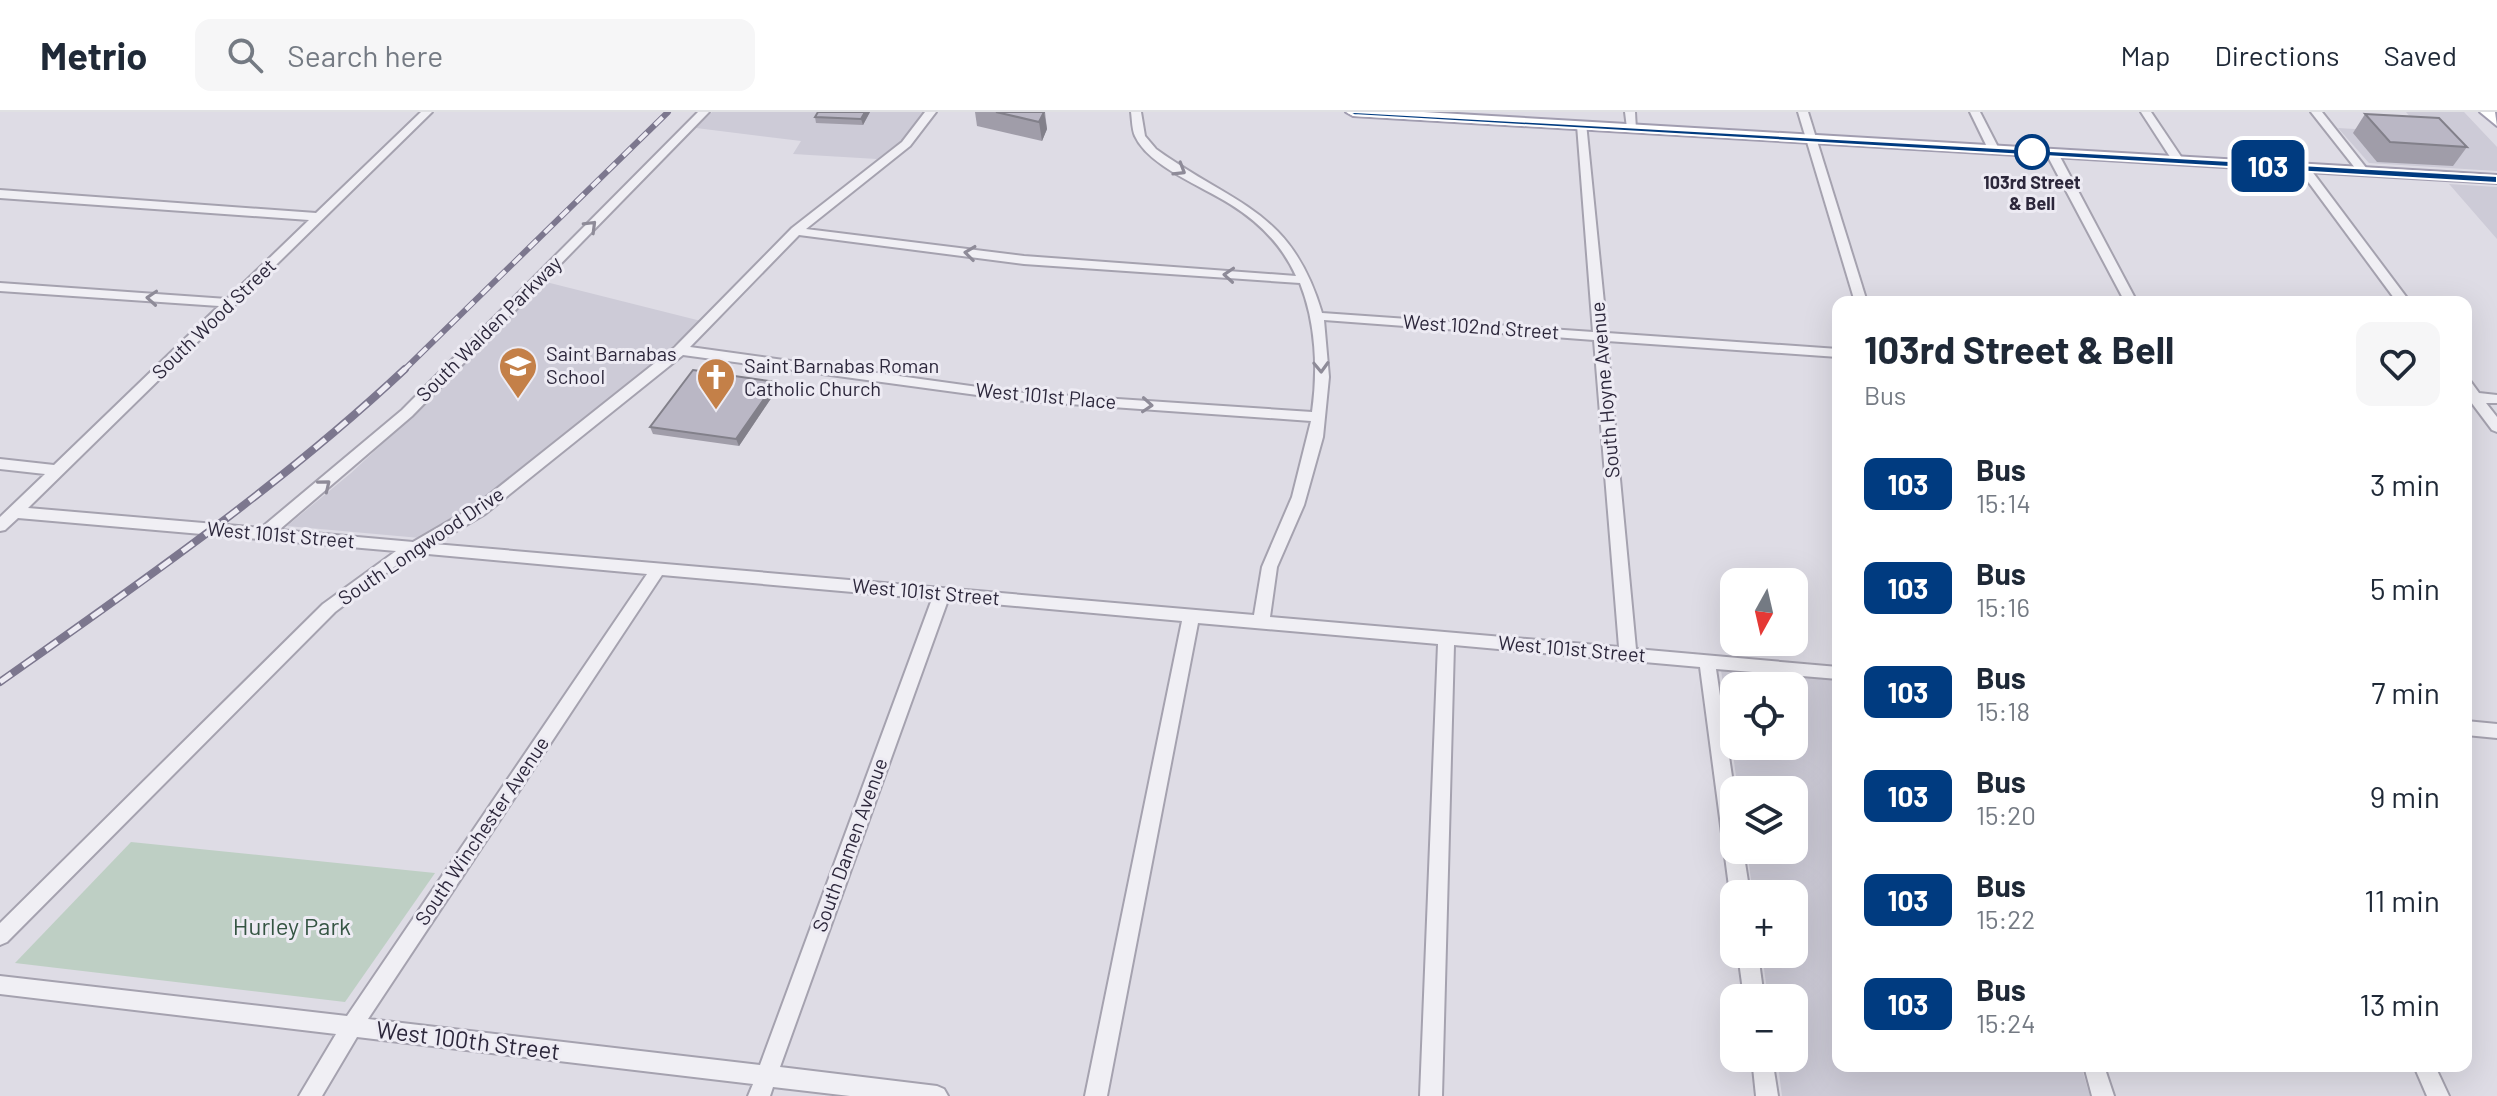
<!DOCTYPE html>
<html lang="en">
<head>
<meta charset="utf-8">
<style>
	body { margin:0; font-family:Barlow,sans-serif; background:#f6f6f7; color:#1f2937; height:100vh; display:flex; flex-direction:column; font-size:30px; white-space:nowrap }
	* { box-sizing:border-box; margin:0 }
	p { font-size:26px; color:#747a83 }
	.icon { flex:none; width:44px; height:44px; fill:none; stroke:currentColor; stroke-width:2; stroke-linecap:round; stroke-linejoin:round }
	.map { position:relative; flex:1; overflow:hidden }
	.side { position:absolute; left:1832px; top:184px; width:640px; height:776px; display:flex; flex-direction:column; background:#fff; border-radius:16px; box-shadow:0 8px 32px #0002 }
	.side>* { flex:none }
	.badge { padding:0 16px; border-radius:12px; font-size:28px; line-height:52px }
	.needle { width:52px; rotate:188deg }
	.controls { position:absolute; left:1720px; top:456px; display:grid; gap:16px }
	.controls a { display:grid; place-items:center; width:88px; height:88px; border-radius:16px; background:#fff; box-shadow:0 8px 32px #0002; font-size:40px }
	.map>.badge { position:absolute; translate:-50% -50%; box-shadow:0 0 0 4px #fff }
	.round { display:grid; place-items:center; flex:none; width:84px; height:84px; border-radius:16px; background:#f6f6f7 }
	.headline { display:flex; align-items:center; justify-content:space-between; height:136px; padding:0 32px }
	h1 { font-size:38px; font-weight:700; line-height:60px }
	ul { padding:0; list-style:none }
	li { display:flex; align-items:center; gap:24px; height:104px; padding:0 32px }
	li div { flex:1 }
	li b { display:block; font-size:30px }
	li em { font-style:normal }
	li .badge { min-width:88px; font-weight:700; text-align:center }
	header { display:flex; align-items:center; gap:48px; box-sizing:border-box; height:112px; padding:0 40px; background:#fff; border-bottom:2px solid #e0e1e3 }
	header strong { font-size:38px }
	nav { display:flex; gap:44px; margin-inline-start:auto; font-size:28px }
	.search { width:560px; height:72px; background:#f6f6f7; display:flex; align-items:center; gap:20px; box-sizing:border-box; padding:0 28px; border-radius:16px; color:#747a83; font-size:30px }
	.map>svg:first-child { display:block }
	.built { fill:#cdcbd7; fill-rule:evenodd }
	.green { fill:#becfc4 }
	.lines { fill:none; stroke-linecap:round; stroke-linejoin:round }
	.minor-casing { stroke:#a5a2af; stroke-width:4 }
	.major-casing { stroke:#a19db0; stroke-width:4 }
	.minor { fill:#f0eff4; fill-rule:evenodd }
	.major { fill:#fff; fill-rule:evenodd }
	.rail-far1-casing { stroke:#7c778e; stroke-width:6 }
	.rail-casing { stroke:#7c778e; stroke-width:8 }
	.rail-far1 { stroke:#edebf3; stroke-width:4; stroke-dasharray:11; stroke-linecap:butt }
	.rail { stroke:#edebf3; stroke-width:5; stroke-dasharray:14; stroke-linecap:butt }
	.wall { fill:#a09da9 }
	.shaded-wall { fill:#82808a }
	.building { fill:#bab7c5; stroke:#82808a; stroke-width:2 }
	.oneway { stroke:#8e8b98 }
	.line { fill:#003b80; stroke:#fff; stroke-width:2 }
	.stop-dot { fill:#fff; stroke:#003b80; stroke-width:4 }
	.labels { text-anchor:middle; stroke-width:6; stroke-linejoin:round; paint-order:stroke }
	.far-stop-label { font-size:18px; font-weight:bold; fill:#2c273b; stroke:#edebf3 }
	.street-label { font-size:20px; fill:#2c273b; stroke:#edebf3 }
	.poi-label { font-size:20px; fill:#2c273b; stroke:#edebf3; text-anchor:start }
	.near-park-label { font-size:24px; fill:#355543; stroke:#edebf3 }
	.near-street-label { font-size:24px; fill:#2c273b; stroke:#edebf3 }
</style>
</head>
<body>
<header>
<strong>Metrio</strong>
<div class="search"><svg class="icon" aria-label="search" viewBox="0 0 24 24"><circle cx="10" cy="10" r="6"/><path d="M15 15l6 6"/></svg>Search here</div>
<nav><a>Map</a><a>Directions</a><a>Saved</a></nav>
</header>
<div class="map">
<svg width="2497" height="984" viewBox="0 0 2497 984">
	<rect width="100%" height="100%" fill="#dedce5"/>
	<g class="built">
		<polygon points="712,0 924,0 900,30 877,47 793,42 801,29 696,16"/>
		<polygon points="2406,0 2464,0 2497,35 2497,59 2369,51 2338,16 2424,21"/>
		<polygon points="2449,72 2497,75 2497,127 2450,73"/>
		<polygon points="546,170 701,209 648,256 476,391 420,426 287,414 351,361 408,308"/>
		<path d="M 1721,558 L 1838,568 L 1838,954 L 2081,954 L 2090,984 L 1782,984 L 1777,946 L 1794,946 L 1794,886 L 1768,886 L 1762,842 L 1794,842 L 1794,782 L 1753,782 L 1747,738 L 1794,738 L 1794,678 L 1738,678 ZM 1734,574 L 1794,574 L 1794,634 L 1734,634 Z"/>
	</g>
	<polygon class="green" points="131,730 435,761 345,890 15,851"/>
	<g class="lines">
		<g class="minor-casing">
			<g id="minor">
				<path d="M 421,0 L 432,0 L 28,396 L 261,416 L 402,298 L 698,0 L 709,0 L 412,304 L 279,418 L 413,430 L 475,394 L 675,235 L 792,116 L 902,30 L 925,0 L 936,0 L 910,34 L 806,117 L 1024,144 L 1296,164 C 1282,133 1259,110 1230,92 C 1204,75 1148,54 1135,24 C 1132,18 1132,7 1131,0 L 1141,0 L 1145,24 L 1156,37 C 1235,94 1291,97 1322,201 L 1593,220 L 1577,13 L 1586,11 L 1607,221 L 1838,237 L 1838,245 L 1607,229 L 1636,537 L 1838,555 L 1838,567 L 1716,557 L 1734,678 L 1734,738 L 1743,738 L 1750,782 L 1734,782 L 1734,788 L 1730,782 L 1700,555 L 1454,533 L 1442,984 L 1420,984 L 1438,532 L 1198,511 L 1107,984 L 1085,984 L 1182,509 L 948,488 L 780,955 L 937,974 L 944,977 L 948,984 L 850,984 L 773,975 L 770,984 L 748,984 L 753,972 L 357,925 L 322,984 L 299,984 L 336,922 L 0,882 L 0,864 L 347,904 L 647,462 L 417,441 L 398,452 L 335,500 L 7,830 L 0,833 L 0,811 L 323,492 L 396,439 L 18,406 L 5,418 L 0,419 L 0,405 L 45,362 L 0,357 L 0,347 L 54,353 L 219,194 L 0,179 L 0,171 L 227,187 L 309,108 L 0,86 L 0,78 L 316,101 ZM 799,123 L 1024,152 L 1300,171 C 1316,211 1318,258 1312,300 L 1014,280 L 690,235 ZM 1324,208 L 1594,228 L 1619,535 L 1270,505 L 1277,455 L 1304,393 L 1323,325 L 1329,265 ZM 683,243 L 1014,288 L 1311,309 L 1292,385 L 1262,455 L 1254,503 L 434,432 L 485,402 ZM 662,463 L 932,487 L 760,953 L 368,907 Z"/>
				<polygon points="1625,0 1635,0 1636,18 1627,16"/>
				<polygon points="1798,0 1808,0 1867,190 1855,190"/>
				<polygon points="1970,0 1980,0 1999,37 1997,39 1989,39"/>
				<polygon points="2141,0 2151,0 2184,49 2182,51 2174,51"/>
				<polygon points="2311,0 2322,0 2367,57 2367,61 2359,61"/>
				<polygon points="2052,38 2058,41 2137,190 2125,190 2046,41"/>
				<polygon points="2304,53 2308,54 2410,190 2397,190 2298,56"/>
				<polygon points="2466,269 2471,270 2479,281 2497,283 2497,291 2486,291 2497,305 2497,320 2492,318 2471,290 2466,289"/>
				<polygon points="2466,609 2497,612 2497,626 2466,623"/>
				<polygon points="1738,842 1758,842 1764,886 1744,886"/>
				<polygon points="1752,946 1772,946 1778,984 1756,984"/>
				<polygon points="2084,954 2104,954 2114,984 2092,984"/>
				<polygon points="2414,954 2435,954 2449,984 2427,984"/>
			</g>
		</g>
		<g class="major-casing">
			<g id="major">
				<polygon points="1346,0 1423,0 2497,63 2497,71 1353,4"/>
				<polygon points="2480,0 2495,0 2497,14"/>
			</g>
		</g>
		<use href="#minor" class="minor"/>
		<use href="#major" class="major"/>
		<g class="rail-far1-casing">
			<polyline id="rail-far1" points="403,259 668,0"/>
		</g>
		<g class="rail-casing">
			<path id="rail" d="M 0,570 C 140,471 280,374 405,257"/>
		</g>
		<use href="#rail-far1" class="rail-far1"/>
		<use href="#rail" class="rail"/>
	</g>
	<g class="wall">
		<polygon points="870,0 863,13 816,11 815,5"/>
		<polygon points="975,0 1045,0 1047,17 1042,29 977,14"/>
		<polygon points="2365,2 2467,35 2453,54 2377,50 2353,21"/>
		<polygon points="778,276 739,334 653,322 650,315"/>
	</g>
	<g class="shaded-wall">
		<polygon points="865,0 870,0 863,13 861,7"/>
		<polygon points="1044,0 1047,17 1042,29 1039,10"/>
		<polygon points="776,270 778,276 739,334 736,327"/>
	</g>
	<g class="building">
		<polygon points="818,0 865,0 861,7 815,5"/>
		<polygon points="996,0 1044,0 1039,10"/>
		<polygon points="2365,2 2439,6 2467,35 2390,30"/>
		<polygon points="693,258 776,270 736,327 650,315"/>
	</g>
	<defs><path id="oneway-chevron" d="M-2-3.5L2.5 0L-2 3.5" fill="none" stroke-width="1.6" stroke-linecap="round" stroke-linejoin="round" transform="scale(2)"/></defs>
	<g class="oneway">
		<use href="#oneway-chevron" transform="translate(1180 58) rotate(31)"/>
		<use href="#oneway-chevron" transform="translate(591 114) rotate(-45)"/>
		<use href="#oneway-chevron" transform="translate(970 141) rotate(-173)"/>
		<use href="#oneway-chevron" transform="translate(1229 163) rotate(-176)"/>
		<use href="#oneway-chevron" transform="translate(152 186) rotate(-176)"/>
		<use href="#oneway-chevron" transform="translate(1321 255) rotate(88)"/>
		<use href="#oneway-chevron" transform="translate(1147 293) rotate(4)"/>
		<use href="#oneway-chevron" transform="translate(325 373) rotate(-39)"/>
	</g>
	<polygon class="line" points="1348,0 1354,0 2497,64 2497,71 1354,3"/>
	<defs>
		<g id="school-pin" transform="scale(2)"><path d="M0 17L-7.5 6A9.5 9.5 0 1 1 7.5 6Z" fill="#c48048" stroke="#edebf3"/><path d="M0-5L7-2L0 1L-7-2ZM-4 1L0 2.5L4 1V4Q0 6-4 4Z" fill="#fff"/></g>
		<g id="church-pin" transform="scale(2)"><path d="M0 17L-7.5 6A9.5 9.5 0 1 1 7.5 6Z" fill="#c48048" stroke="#edebf3"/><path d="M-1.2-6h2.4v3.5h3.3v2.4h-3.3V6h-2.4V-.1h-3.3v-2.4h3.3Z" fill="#fff"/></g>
	</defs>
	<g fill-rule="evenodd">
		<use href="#school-pin" x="518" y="254"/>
		<use href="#church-pin" x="716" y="265"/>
	</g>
	<circle class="stop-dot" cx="2032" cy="40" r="16"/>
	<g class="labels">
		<g class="far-stop-label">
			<text x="2032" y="77">103rd Street<tspan x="2032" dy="21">&amp; Bell</tspan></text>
		</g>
		<g class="street-label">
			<text transform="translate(214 207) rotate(-44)" y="7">South Wood Street</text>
			<text transform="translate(1481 215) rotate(4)" y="7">West 102nd Street</text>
			<text transform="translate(489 217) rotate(-45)" y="7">South Walden Parkway</text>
			<text transform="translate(1605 278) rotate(-95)" y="7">South Hoyne Avenue</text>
			<text transform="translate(1046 284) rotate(5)" y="7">West 101st Place</text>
			<text transform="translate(281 423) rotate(5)" y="7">West 101st Street</text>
			<text transform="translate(421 434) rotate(-34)" y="7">South Longwood Drive</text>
			<text transform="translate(926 480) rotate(5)" y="7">West 101st Street</text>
			<text transform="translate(1572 537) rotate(5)" y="7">West 101st Street</text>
			<text transform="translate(482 719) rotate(-56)" y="7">South Winchester Avenue</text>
			<text transform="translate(850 733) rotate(-70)" y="7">South Damen Avenue</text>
		</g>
		<g class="poi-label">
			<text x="546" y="249">Saint Barnabas<tspan x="546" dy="23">School</tspan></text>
			<text x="744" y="261">Saint Barnabas Roman<tspan x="744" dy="23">Catholic Church</tspan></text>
		</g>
		<g class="near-park-label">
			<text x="292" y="823">Hurley Park</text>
		</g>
		<g class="near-street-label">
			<text transform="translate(468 929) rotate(7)" y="8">West 100th Street</text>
		</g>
	</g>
</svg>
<div class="controls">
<a><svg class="needle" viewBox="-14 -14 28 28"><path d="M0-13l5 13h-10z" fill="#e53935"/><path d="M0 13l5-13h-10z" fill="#747a83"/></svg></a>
<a><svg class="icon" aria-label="locate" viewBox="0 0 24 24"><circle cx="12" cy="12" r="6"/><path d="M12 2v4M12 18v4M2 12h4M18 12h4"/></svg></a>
<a><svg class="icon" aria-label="layers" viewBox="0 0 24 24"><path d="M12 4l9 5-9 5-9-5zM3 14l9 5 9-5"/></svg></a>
<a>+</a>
<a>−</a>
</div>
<b class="badge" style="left:2268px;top:54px;background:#003b80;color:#fff">103</b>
<section class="side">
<div class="headline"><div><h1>103rd Street &amp; Bell</h1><p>Bus</p></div><a class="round"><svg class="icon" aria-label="heart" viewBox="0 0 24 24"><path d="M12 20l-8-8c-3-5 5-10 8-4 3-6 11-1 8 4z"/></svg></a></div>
<ul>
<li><span class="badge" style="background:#003b80;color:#fff">103</span><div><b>Bus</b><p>15:14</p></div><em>3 min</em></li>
<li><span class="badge" style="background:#003b80;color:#fff">103</span><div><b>Bus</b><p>15:16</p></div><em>5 min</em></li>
<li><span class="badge" style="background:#003b80;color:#fff">103</span><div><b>Bus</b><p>15:18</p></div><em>7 min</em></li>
<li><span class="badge" style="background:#003b80;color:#fff">103</span><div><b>Bus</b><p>15:20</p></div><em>9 min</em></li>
<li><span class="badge" style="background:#003b80;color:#fff">103</span><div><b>Bus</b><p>15:22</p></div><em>11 min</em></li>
<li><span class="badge" style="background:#003b80;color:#fff">103</span><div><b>Bus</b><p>15:24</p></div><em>13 min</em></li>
</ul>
</section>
</div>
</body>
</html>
